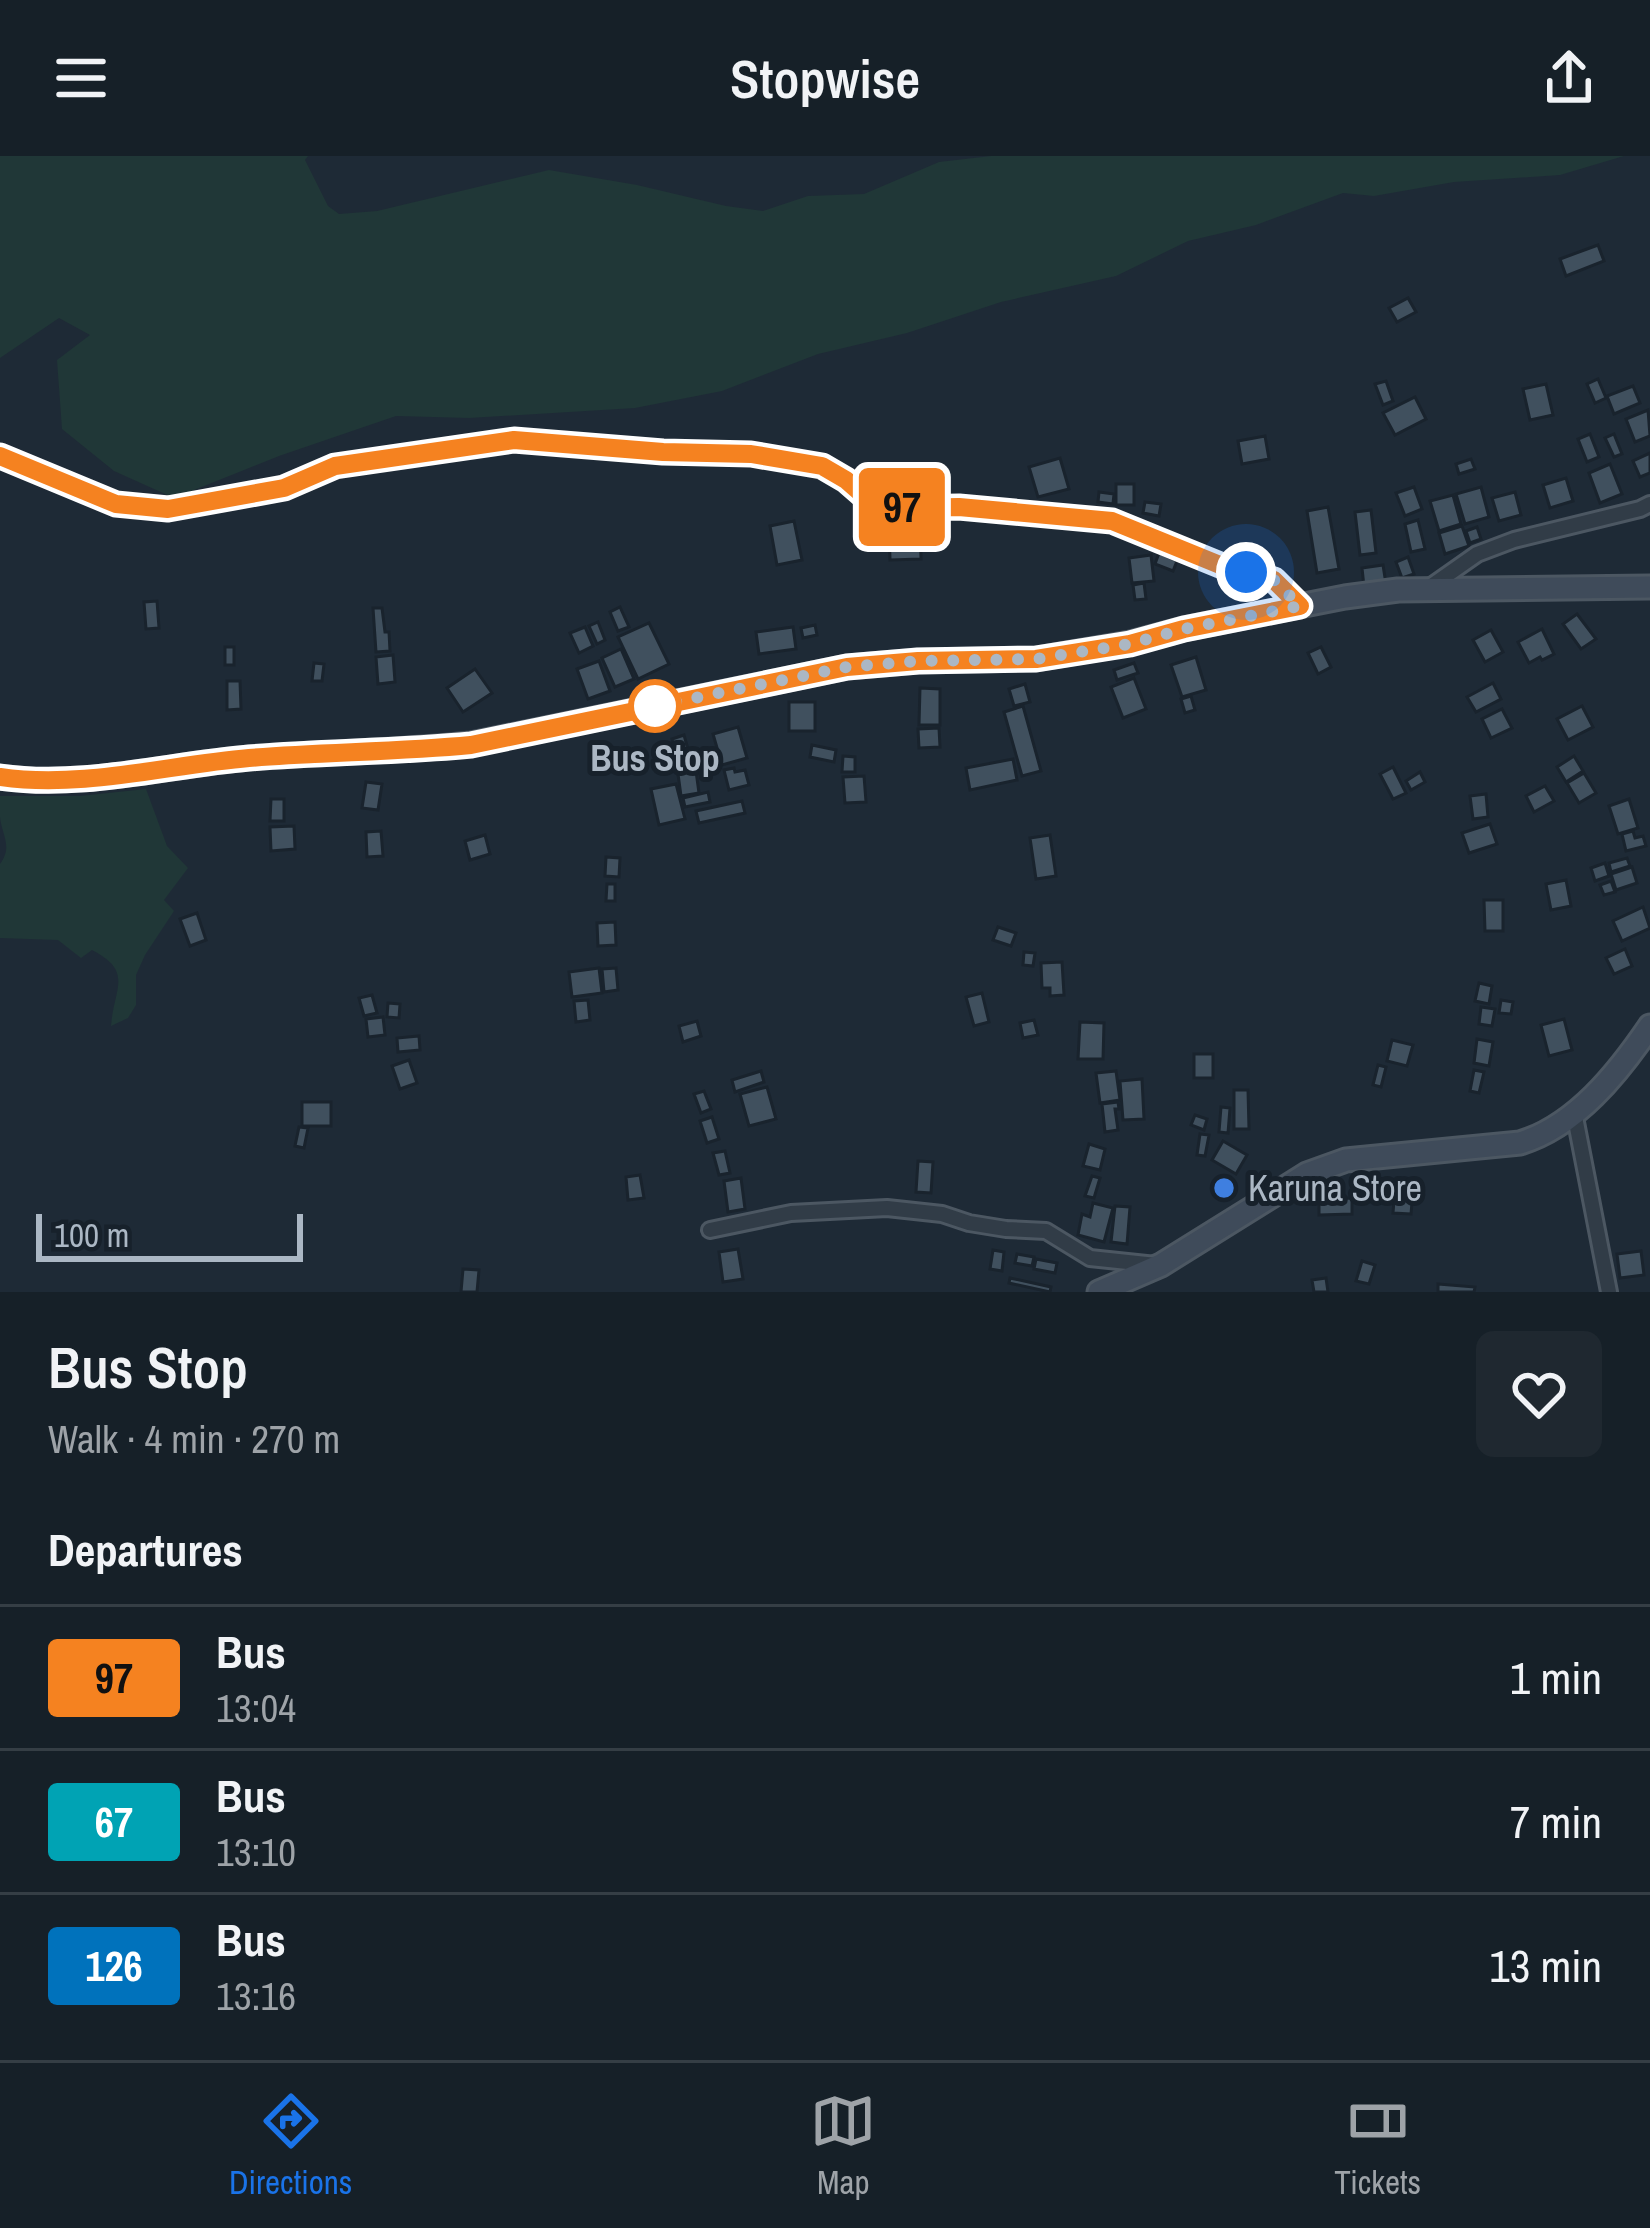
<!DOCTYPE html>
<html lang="en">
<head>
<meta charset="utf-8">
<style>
	body { margin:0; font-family:"Archivo Narrow",sans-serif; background:#1f2830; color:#f1f3f6; height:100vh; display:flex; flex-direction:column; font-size:45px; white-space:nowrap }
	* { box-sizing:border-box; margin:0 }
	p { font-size:39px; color:#9ea3a8 }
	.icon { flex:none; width:66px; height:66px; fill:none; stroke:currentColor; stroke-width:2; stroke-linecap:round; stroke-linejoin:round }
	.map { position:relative; height:1136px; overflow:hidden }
	.drawer { display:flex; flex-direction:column; background:#162028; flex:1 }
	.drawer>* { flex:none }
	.badge { padding:0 24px; border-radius:9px; font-size:42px; line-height:78px }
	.scale { position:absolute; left:36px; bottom:30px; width:267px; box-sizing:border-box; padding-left:12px; border:6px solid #abb7c4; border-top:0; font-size:33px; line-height:42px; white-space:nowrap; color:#abb7c4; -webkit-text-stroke:9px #17212b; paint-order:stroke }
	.you { position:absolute; width:60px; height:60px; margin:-30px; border:9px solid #fff; border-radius:50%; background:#1a73e8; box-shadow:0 0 0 18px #1a73e833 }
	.map>.badge { position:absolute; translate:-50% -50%; box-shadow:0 0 0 6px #fff }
	h2 { padding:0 48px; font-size:45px; line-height:108px }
	.round { display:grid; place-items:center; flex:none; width:126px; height:126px; border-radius:18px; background:#1f2830 }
	.overview { display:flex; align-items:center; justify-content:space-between; height:204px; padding:0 48px }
	h1 { font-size:57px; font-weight:600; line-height:90px }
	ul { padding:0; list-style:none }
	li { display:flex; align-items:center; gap:36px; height:144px; padding:0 48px; border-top:3px solid #353e45 }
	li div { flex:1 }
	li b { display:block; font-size:45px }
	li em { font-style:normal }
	li .badge { min-width:132px; font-weight:700; text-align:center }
	header { display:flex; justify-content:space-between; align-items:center; height:156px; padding:0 48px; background:#162028; font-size:54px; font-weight:600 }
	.menu { display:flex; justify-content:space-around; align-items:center; height:168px; border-top:3px solid #353e45; background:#162028; font-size:33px; color:#9ea3a8 }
	.menu a { display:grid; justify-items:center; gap:6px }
	.menu .current { color:#1a73e8 }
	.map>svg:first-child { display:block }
	.green { fill:#203737 }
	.building { fill:#40505e; stroke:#19232d; stroke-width:3 }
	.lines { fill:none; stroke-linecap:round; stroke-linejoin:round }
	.street-casing { stroke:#4c5762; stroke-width:20 }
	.secondary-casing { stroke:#4c5762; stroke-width:27 }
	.street { stroke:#313c47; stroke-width:14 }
	.secondary { stroke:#3f4b5a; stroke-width:21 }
	.line-casing { stroke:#fff; stroke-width:27 }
	.line { stroke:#f58220; stroke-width:18 }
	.walk { stroke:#abb7c4; stroke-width:12; stroke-dasharray:0 21.6 }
	.stop-dot { fill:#fff; stroke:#f58220; stroke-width:6 }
	.shop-dot { fill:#3f7fe0; stroke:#17212b; stroke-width:4.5 }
	.labels { text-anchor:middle; stroke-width:10; stroke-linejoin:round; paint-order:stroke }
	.stop-label { font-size:36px; font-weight:bold; fill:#abb7c4; stroke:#17212b }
	.poi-label { font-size:36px; fill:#abb7c4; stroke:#17212b; text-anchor:start }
</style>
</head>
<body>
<header><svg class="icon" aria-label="menu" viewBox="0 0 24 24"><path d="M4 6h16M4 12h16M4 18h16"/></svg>Stopwise<svg class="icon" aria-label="share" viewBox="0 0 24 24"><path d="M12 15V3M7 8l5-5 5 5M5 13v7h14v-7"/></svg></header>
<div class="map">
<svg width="1650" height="1136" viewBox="0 0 1650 1136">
	<rect width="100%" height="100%" fill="#1e2a36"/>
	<g class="green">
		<polygon points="0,0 308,0 305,4 328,50 339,58 377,55 549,14 637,29 726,50 763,55 808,40 864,38 939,6 991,0 1624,0 1560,19 1454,26 1374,40 1343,37 1256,69 1188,85 1116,120 1001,146 907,177 818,198 722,235 635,252 469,262 396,260 279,300 174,342 114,315 62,273 57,204 90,179 59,162 0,202"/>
		<path d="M 146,633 L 167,690 L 188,712 L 164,744 L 174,755 L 145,799 L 136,819 L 136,849 L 128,862 L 111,870 C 114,831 134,816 92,794 L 81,802 L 58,784 L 0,782 L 0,708 C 13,690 2,680 0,661 C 0,654 0,647 0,640 L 80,640 Z"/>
	</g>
	<g class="building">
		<polygon points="1598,89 1604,105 1566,120 1560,103"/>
		<polygon points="1408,142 1416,156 1397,166 1389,152"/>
		<polygon points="1598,223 1606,242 1595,247 1587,228"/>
		<polygon points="1386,225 1393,245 1383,249 1375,228"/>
		<polygon points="1546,228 1553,259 1530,264 1523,233"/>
		<polygon points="1633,230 1640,247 1614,258 1607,240"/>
		<polygon points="1415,241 1426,263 1395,279 1383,257"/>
		<polygon points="1648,254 1650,280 1635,286 1626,263"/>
		<polygon points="1590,278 1599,301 1587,306 1578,283"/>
		<polygon points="1614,278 1622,298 1614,301 1605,282"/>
		<polygon points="1265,280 1269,303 1242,308 1238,285"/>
		<polygon points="1650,297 1650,317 1640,321 1633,305"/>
		<polygon points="1060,302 1069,333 1038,341 1029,311"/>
		<polygon points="1471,303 1475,313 1459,318 1456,308"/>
		<polygon points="1610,308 1622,338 1600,347 1589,317"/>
		<polygon points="1566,322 1573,345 1550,352 1543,329"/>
		<rect x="1116" y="328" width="18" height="21"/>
		<polygon points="1414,331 1422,353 1405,360 1396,337"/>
		<polygon points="1481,331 1489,361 1465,368 1456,338"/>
		<polygon points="1099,336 1114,338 1113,348 1098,346"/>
		<polygon points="1515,336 1521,359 1499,365 1492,342"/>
		<polygon points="1453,339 1461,368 1439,375 1430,345"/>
		<polygon points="1145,346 1161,348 1159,360 1143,357"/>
		<polygon points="1328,351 1339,413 1317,417 1307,355"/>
		<polygon points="1371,354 1376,397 1360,399 1355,356"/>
		<polygon points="1418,364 1425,393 1411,396 1405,368"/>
		<polygon points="794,365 802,404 777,409 770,370"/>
		<polygon points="920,369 921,403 890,404 889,370"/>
		<polygon points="1462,370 1469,390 1445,398 1439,377"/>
		<polygon points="1477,371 1481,383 1470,387 1466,375"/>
		<polygon points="1159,397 1177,405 1173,415 1155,408"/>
		<polygon points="1151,399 1154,425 1132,427 1129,402"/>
		<polygon points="1408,401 1414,418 1402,422 1396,406"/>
		<polygon points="1383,409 1386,428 1364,431 1362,412"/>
		<polygon points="1144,427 1146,443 1135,444 1133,429"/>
		<polygon points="157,445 159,472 146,473 144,446"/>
		<polygon points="620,451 629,471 618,475 610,456"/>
		<polygon points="373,452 382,452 385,476 389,476 390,495 376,496"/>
		<polygon points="1577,458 1596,483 1581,493 1563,468"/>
		<polygon points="598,466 605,484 597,488 589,470"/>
		<polygon points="649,467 669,508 638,523 618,481"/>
		<polygon points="815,469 817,479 803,482 801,472"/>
		<polygon points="585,471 593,490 579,497 570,477"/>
		<polygon points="793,471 796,493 759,498 756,476"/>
		<polygon points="1542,473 1554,498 1542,504 1540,501 1529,507 1518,486"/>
		<polygon points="1491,474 1503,496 1485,506 1473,484"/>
		<rect x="225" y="491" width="9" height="18"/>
		<polygon points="1321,491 1331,511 1318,518 1308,497"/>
		<polygon points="621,493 634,523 615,531 602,502"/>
		<polygon points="393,499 395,526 378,528 376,501"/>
		<polygon points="1196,501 1206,534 1182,541 1171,509"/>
		<polygon points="599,505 610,535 588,543 577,513"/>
		<polygon points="314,507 324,508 322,525 312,525"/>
		<polygon points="1134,507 1138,517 1117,524 1114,514"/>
		<polygon points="475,513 492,537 463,556 447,532"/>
		<polygon points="1134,522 1146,553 1123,562 1111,531"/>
		<polygon points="227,525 240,525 241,553 227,554"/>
		<polygon points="1493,527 1501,543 1476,556 1467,541"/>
		<polygon points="1025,528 1030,546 1014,550 1009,533"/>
		<polygon points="920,532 940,533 940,569 919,569"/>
		<polygon points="1191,540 1195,554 1185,557 1181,543"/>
		<rect x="789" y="546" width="26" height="29"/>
		<polygon points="1023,550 1041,615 1022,620 1004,556"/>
		<polygon points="1582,550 1593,571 1568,584 1557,563"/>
		<polygon points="1502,553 1512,572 1491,582 1482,563"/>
		<polygon points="738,571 747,602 722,609 713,578"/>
		<polygon points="939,572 940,591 919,592 918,573"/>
		<polygon points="684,579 689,597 677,601 672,583"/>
		<polygon points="812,589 836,594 834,606 810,601"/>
		<polygon points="843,600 855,601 855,616 842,616"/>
		<polygon points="1574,600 1583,615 1566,626 1557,611"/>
		<polygon points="695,601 697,613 679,616 677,603"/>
		<polygon points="1013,603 1017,624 970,634 966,612"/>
		<polygon points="1393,611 1406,637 1393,643 1380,618"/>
		<polygon points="734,612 735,616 745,614 749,629 729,634 724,614"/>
		<polygon points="696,615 699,637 681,640 678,618"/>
		<polygon points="1420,616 1425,626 1411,634 1406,625"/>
		<polygon points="1584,617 1596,637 1579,647 1567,627"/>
		<polygon points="864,620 866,646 845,647 843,621"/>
		<polygon points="366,626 382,628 378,654 362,652"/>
		<polygon points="676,628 685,663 659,669 651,633"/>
		<polygon points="1545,630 1554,645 1534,656 1526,640"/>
		<polygon points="708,636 710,646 685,651 683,642"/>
		<polygon points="1486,638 1488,661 1473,663 1470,640"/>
		<polygon points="271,643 284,643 284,665 270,665"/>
		<polygon points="1629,643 1638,672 1618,678 1609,650"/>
		<polygon points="742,645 745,657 699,667 696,655"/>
		<polygon points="1490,668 1497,688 1469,697 1462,677"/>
		<polygon points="294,670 295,693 271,695 270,671"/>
		<polygon points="381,675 383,700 367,701 366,676"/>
		<polygon points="1633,675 1635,682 1643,680 1646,690 1626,695 1622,678"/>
		<polygon points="485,679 490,698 470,704 465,685"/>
		<polygon points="1050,679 1056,720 1036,723 1030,682"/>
		<polygon points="606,701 620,702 619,721 605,720"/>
		<polygon points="1627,702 1630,710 1611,716 1609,707"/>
		<polygon points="1605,707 1609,720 1595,725 1591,712"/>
		<polygon points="1632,711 1637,727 1616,734 1611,718"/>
		<polygon points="1566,724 1571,750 1551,754 1546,728"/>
		<polygon points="1611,725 1615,736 1604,739 1600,729"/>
		<polygon points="607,728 615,728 615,745 606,745"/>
		<polygon points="1484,744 1503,744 1503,775 1485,775"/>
		<polygon points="1643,751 1650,772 1622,785 1613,765"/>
		<polygon points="197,757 206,784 190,790 180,763"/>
		<polygon points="615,766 616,789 598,790 597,767"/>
		<polygon points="998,771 1016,777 1011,790 993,784"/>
		<polygon points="1625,793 1632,810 1614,818 1606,802"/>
		<polygon points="1024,796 1035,797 1033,810 1023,809"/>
		<polygon points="1062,806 1064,839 1050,840 1050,832 1042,832 1041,807"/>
		<polygon points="599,812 602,837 572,841 569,816"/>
		<polygon points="616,812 618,834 604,836 602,813"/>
		<polygon points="1479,827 1492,830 1489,848 1475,845"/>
		<polygon points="982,837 989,866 974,870 966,841"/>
		<polygon points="372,839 377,857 364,860 359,842"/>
		<polygon points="588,844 590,864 576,866 574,845"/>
		<polygon points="1501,844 1513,846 1511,858 1499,857"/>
		<polygon points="388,847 400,848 399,862 387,861"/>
		<polygon points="1481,851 1495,853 1492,870 1479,868"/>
		<polygon points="383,861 385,879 368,881 366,863"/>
		<polygon points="1564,863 1572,894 1549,900 1541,869"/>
		<polygon points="1034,864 1038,879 1023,882 1020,867"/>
		<polygon points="697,865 701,880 683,886 679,870"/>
		<polygon points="1080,866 1104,867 1103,903 1078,903"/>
		<polygon points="419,880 420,894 398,896 397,882"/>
		<polygon points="1477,883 1493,886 1489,910 1474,907"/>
		<polygon points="1392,884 1413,889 1407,910 1387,905"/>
		<rect x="1194" y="898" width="19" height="24"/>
		<polygon points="409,904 417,927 400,933 392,910"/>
		<polygon points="1378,909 1386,911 1381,931 1373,929"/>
		<polygon points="1474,914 1484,916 1479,937 1470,935"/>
		<polygon points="761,915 764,926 735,936 732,924"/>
		<polygon points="1116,915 1120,944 1100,947 1096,917"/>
		<polygon points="1142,923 1144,963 1123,964 1120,925"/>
		<polygon points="767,931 776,963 749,970 740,938"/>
		<polygon points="1234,934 1248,934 1249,973 1234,973"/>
		<polygon points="704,935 711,953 701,957 694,938"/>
		<rect x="302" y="946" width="29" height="24"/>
		<polygon points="1118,946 1119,953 1115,953 1118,974 1105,976 1102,948"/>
		<polygon points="1221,951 1230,952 1228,977 1219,976"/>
		<polygon points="1195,959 1207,963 1204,974 1191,969"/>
		<polygon points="712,961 719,983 707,987 700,965"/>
		<polygon points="299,971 308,972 304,992 295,990"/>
		<polygon points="1200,978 1209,979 1205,1000 1197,999"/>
		<polygon points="1223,985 1247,999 1236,1018 1212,1004"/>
		<polygon points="1089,988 1105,993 1100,1014 1083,1010"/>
		<polygon points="725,995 730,1017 719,1019 713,997"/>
		<polygon points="918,1005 933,1006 931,1037 916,1036"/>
		<polygon points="640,1019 644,1042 628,1044 626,1021"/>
		<polygon points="1092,1020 1100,1022 1094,1042 1085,1040"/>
		<polygon points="741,1022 745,1053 728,1056 724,1025"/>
		<polygon points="1395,1032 1413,1034 1411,1058 1393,1057"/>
		<polygon points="1352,1042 1352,1058 1319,1059 1319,1043"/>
		<polygon points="1093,1047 1113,1052 1104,1086 1078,1079 1082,1058 1090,1061"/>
		<polygon points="1115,1050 1130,1051 1127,1088 1111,1086"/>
		<polygon points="738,1093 743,1123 723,1126 719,1096"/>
		<polygon points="993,1094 1004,1096 1002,1115 990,1113"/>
		<polygon points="1641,1095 1644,1119 1620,1122 1617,1098"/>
		<polygon points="1017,1098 1034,1101 1032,1110 1015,1107"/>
		<polygon points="1036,1103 1057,1107 1055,1117 1034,1113"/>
		<polygon points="1362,1105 1375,1109 1369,1128 1356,1125"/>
		<polygon points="463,1113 479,1114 477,1136 461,1136"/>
		<polygon points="1010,1122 1051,1131 1050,1136 1009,1127"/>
		<polygon points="1326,1122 1328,1136 1314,1136 1312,1124"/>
		<polygon points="1438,1128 1475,1131 1474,1136 1438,1136"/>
	</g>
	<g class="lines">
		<g class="street-casing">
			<g id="street">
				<polyline points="0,300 116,348 168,353 284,332 335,310 514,283 663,296 751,298 822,310 846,324 870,345 905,352 960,351 1112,365 1220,409 1273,424 1299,450"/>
				<polyline points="1430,431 1477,398 1514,384 1640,353 1650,348"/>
				<polyline points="1574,956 1609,1136"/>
				<polyline points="710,1074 791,1057 887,1052 942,1058 969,1067 1006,1073 1046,1075 1090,1102 1156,1109"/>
			</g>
		</g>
		<g class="secondary-casing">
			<g id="secondary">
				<path d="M 0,621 C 82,633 167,609 249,602 C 323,596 397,596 471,588 L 847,511 L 918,505 L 1036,503 L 1130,487 L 1183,473 L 1345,441 L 1398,434 L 1650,431"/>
				<path d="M 1099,1136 L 1161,1109 L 1307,1018 L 1346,1004 L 1520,987 C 1576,970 1618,917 1650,870"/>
			</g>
		</g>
		<use href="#street" class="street"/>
		<use href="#secondary" class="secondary"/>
	</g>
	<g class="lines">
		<g class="line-casing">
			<path id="line" d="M 0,300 L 116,348 L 168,353 L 284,332 L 335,310 L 514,284 L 663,296 L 751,298 L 822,310 L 846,324 L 870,345 L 905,352 L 959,351 L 1112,365 L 1220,409 L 1274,424 L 1300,450 L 1184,473 L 1130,488 L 1036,503 L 918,505 L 847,511 L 471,589 C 397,596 323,596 249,602 C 167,609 82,633 0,621"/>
		</g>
		<use href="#line" class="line"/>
		<polyline class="walk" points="655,550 847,511 918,505 1036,503 1130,488 1184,473 1300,450 1274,424 1246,416"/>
	</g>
	<circle class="stop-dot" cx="655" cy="550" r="24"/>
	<circle class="shop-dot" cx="1224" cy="1032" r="12"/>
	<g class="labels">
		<g class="stop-label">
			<text x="655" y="615">Bus Stop</text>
		</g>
		<g class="poi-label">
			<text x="1248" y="1045">Karuna Store</text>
		</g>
	</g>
</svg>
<div class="scale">100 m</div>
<div class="you" style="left:1246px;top:416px"></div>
<b class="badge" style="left:902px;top:351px;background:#f58220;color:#111">97</b>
</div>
<section class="drawer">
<div class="overview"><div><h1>Bus Stop</h1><p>Walk · 4 min · 270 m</p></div><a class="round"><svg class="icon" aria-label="heart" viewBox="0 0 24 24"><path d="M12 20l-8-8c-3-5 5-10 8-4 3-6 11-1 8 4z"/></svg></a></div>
<h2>Departures</h2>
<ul>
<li><span class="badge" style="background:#f58220;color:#111">97</span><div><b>Bus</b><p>13:04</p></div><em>1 min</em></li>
<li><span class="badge" style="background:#00a3b4;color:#fff">67</span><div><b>Bus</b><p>13:10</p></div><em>7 min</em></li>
<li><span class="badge" style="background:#0072bc;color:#fff">126</span><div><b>Bus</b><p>13:16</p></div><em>13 min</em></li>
</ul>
</section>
<nav class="menu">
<a class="current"><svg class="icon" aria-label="directions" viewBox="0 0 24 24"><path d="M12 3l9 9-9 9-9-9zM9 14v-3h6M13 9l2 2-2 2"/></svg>Directions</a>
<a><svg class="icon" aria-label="map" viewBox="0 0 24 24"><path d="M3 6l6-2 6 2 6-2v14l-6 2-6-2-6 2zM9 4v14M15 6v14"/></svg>Map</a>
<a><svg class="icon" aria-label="tickets" viewBox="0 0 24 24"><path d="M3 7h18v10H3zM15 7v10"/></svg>Tickets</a>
</nav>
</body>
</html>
